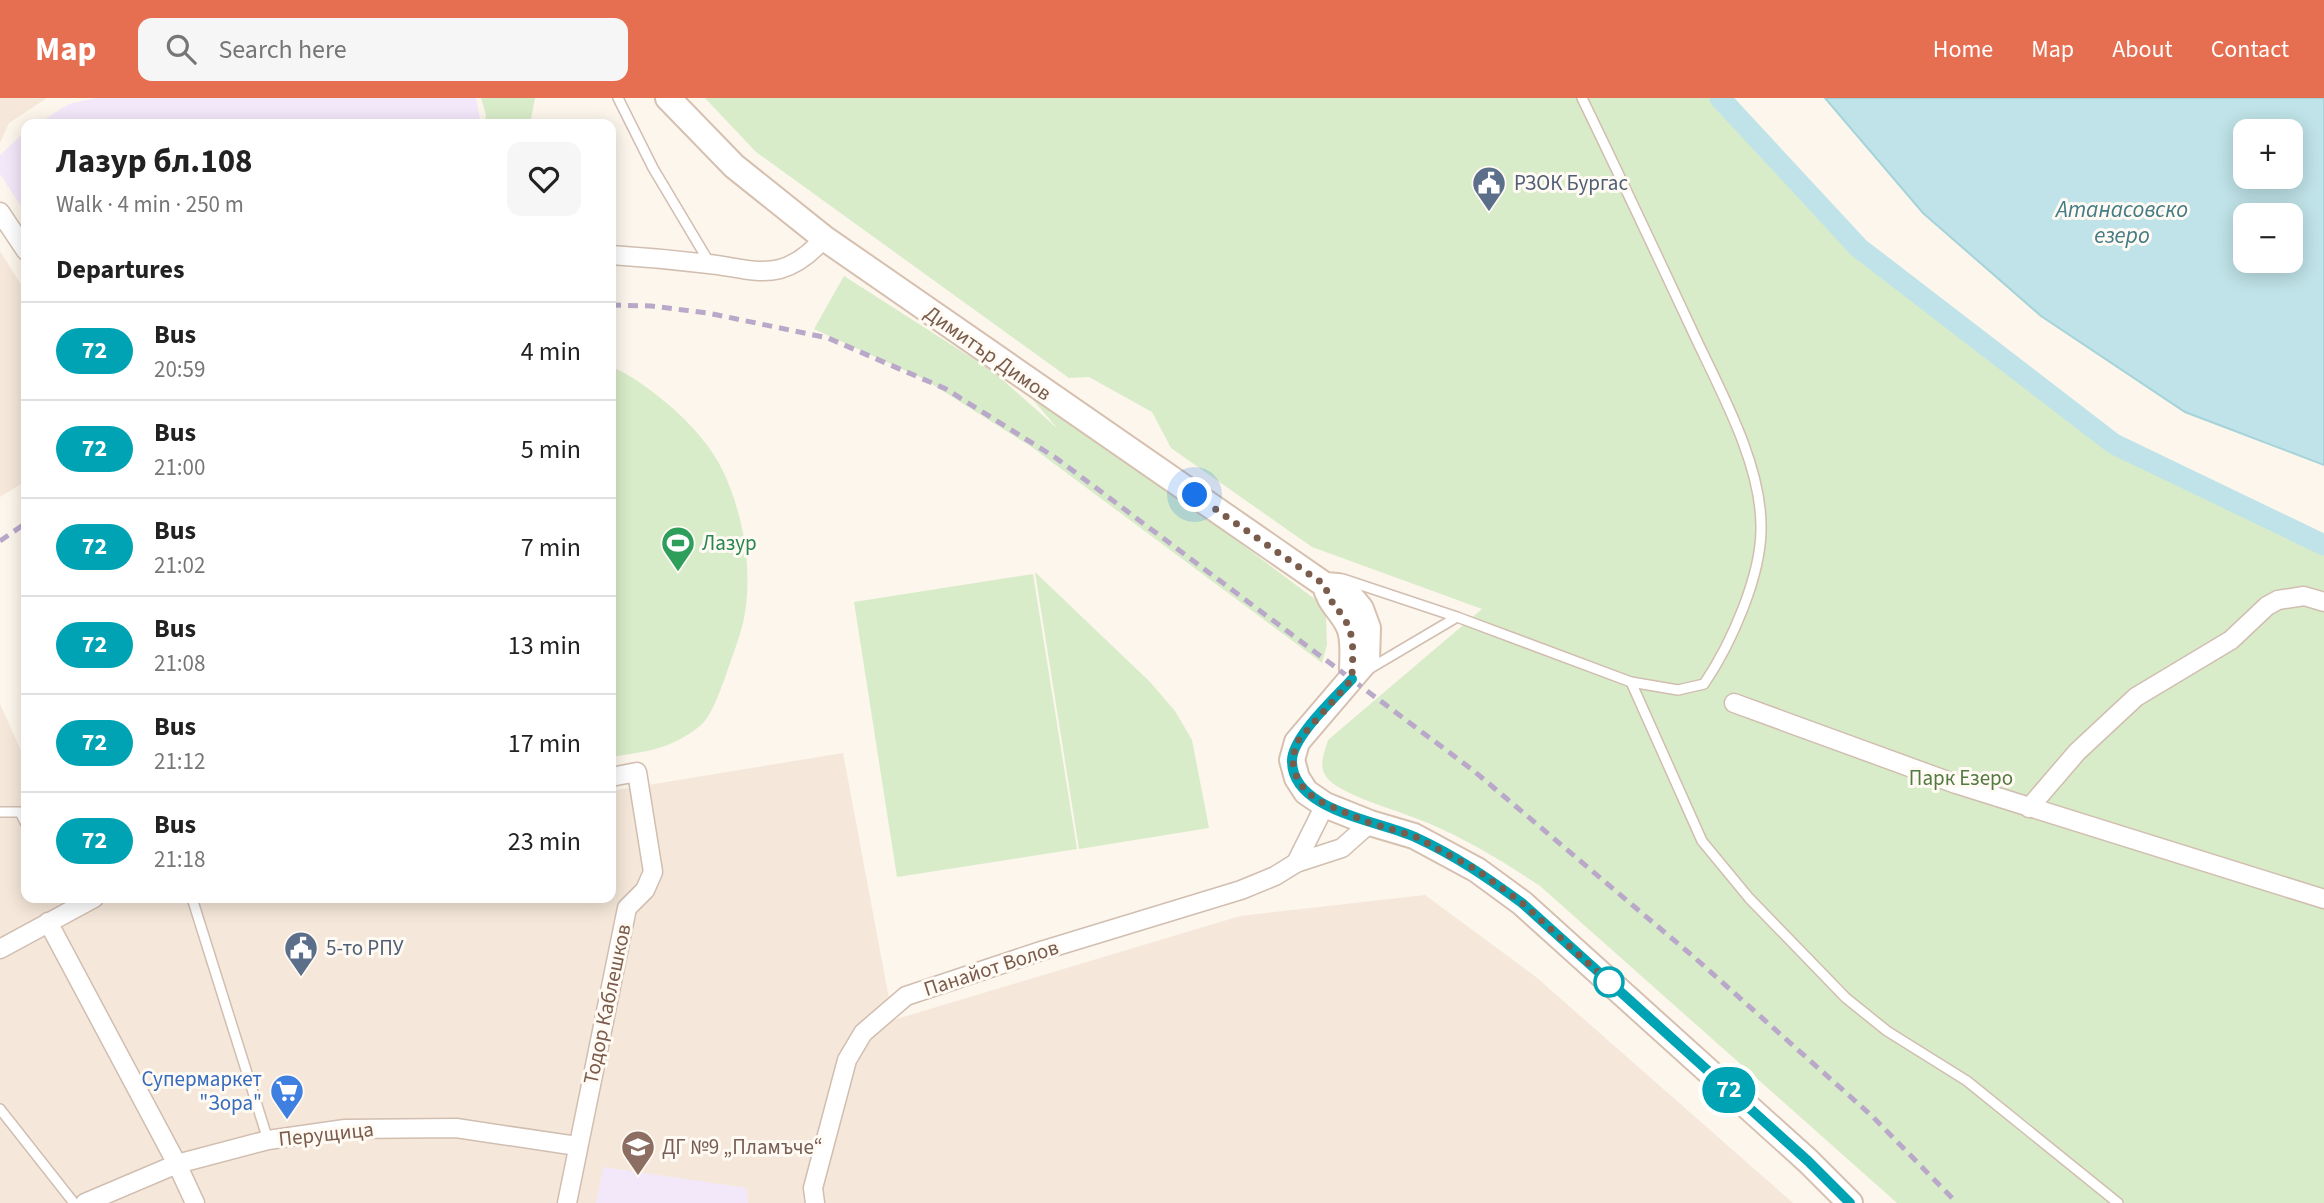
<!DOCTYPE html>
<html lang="en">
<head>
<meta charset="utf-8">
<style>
	body { margin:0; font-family:"Source Sans 3",sans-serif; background:#f6f6f6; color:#222; height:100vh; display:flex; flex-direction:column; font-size:26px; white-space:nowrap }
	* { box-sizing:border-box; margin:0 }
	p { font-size:23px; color:#767676 }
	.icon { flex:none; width:38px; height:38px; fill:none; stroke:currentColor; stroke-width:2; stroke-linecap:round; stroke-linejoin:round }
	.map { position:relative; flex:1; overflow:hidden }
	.panel { position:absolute; left:21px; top:21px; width:595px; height:784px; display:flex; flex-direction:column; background:#fff; border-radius:14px; box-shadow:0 4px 18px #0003 }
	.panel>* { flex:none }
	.badge { padding:0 14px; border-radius:23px; font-size:24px; line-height:46px }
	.buttons { position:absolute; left:2233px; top:21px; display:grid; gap:14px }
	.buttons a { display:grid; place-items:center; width:70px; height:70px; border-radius:14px; background:#fff; box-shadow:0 4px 18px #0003; font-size:35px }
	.you { position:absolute; width:35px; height:35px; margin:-18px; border:5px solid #fff; border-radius:50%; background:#1a73e8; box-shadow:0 0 0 10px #1a73e833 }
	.map>.badge { position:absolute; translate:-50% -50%; box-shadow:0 0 0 4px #fff }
	h2 { padding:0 35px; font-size:26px; line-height:63px }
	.round { display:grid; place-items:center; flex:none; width:74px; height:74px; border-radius:14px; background:#f6f6f6 }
	.headline { display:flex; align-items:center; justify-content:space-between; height:119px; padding:0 35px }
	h1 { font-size:33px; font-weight:700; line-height:52px }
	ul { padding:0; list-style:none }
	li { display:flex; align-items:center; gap:21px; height:98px; padding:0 35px; border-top:2px solid #e0e0e0 }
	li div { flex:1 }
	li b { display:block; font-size:26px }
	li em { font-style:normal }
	li .badge { min-width:77px; font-weight:700; text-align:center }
	header { display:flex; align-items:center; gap:42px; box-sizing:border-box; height:98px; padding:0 35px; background:#e76f51; color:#fff }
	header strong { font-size:33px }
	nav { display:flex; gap:38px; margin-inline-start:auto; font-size:24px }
	.search { width:490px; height:63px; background:#f6f6f6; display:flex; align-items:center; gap:18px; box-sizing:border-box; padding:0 24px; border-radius:14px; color:#767676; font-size:26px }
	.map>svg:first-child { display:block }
	.residential { fill:#f5e8da }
	.education { fill:#f3e8fa }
	.green { fill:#d8ecc9 }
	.water { fill:#bfe3e8; stroke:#a5d3da; stroke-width:2; fill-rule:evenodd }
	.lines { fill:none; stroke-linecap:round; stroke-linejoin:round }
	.canal { stroke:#bfe3e8; stroke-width:21 }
	.lane-casing { stroke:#d1beb0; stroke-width:12 }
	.street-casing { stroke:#d1beb0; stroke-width:21 }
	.secondary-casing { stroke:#d6c0b0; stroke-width:28 }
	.lane { stroke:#fff; stroke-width:9 }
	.street { stroke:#fff; stroke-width:18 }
	.secondary { stroke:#fff; stroke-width:24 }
	.rail { stroke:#b9a8c9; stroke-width:5; stroke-dasharray:10 7; stroke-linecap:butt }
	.line-casing { stroke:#fff; stroke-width:16 }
	.line { stroke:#00a3b4; stroke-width:10 }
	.walk { stroke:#7a5c4d; stroke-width:7; stroke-dasharray:0 12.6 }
	.stop-dot { fill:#fff; stroke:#00a3b4; stroke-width:3.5 }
	.labels { text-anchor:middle; stroke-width:6; stroke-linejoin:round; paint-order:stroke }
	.service-label { font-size:21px; fill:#4e5e75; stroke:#fffaf3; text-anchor:start }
	.street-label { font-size:21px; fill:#7a5c4d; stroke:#fffaf3 }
	.leisure-label { font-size:21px; fill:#27864d; stroke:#fffaf3; text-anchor:start }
	.park-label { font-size:21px; fill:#537a41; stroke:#fffaf3 }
	.shop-label { font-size:21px; fill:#366cbe; stroke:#fffaf3; text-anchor:end }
	.education-label { font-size:21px; fill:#785e54; stroke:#fffaf3; text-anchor:start }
	.water-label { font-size:23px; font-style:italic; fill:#437c86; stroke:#fffaf3 }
</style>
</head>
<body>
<header>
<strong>Map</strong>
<div class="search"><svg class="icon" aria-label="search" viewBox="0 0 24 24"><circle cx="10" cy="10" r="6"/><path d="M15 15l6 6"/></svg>Search here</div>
<nav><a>Home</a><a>Map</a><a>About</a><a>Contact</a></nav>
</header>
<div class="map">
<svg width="2324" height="1105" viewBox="0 0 2324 1105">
	<rect width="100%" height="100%" fill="#fdf6ec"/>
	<g class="residential">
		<polygon points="0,0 47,0 9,25 0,45"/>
		<polygon points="0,153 26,195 26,383 0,399"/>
		<polygon points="0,606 26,664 26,800 611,800 611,693 843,655 893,922 1240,818 1425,797 1536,879 1793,1105 0,1105"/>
	</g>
	<g class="education">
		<polygon points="96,0 476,0 481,26 37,26 69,6"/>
		<polygon points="26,33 26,116 0,76 0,57"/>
		<polygon points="603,1069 747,1090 748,1105 596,1105"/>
	</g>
	<g class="green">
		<polygon points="481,0 535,0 530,26 485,26 486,17"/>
		<path d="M 705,0 L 1720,0 L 1859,150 L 2120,355 L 2324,449 L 2324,1105 L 1897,1105 L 1540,788 C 1504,764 1468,742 1428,725 C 1403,714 1346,699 1329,682 C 1317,670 1324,656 1328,642 L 1482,511 L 1312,449 L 1171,350 L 1152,314 L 1089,279 L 1069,280 L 756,54 Z"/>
		<polygon points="844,178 994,274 1058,331 1002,266 1320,505 1326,520 1327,547 1322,565 1033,350 924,281 814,231"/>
		<path d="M 611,269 C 632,277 652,293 669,307 C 690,325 711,348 723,373 C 744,417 754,477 743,525 C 739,541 733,556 728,571 C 723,585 712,619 700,628 C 669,652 648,653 611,659 Z"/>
		<polygon points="1035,474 1150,584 1175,613 1192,642 1209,730 1079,751"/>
		<polygon points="1033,476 1077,751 897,779 854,504"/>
	</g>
	<path class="water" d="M 1825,0 L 2324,0 L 2324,367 L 2185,314 L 2041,218 L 1923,115 ZM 2245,33 L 2291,33 L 2291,79 L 2245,79 ZM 2245,117 L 2291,117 L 2291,163 L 2245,163 Z"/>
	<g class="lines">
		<polyline class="canal" points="1720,0 1859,150 2114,346 2324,447"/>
		<g class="lane-casing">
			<g id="lane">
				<polyline points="618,0 653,70 709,164"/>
				<path d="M 1343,481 L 1457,519 L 1631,584 L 1678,592 L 1704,586 C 1731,546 1762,477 1761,428 C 1761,363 1718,289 1691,230 C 1655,153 1619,76 1582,0"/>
				<polyline points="1369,571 1457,519"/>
				<polyline points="1631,584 1702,743 1749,800 1846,900 1887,933 1967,983 2118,1105"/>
				<polyline points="0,714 20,714 26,726"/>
				<polyline points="192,800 268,1042"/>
				<polyline points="0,1011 74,1105"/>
			</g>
		</g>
		<g class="street-casing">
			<g id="street">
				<polyline points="0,114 26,153"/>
				<path d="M 611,157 C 643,159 676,162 709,166 C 732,168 757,177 780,171 C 798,166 812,154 824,140"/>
				<polyline points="1734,605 1956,686 2324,801"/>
				<polyline points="2029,710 2077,654 2136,599 2231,542 2267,508 2278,502 2304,498 2324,504"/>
				<polyline points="1296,765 1325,707"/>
				<polyline points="48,824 177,1066 195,1105"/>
				<polyline points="0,851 94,800"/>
				<polyline points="85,1105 177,1066 268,1042 345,1031 456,1030 577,1048"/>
				<polyline points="567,1105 627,810 645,792 653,774 637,674 611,679"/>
				<polyline points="815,1105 813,1090 847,962 863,935 906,898 1044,852 1241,792 1275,778 1296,765 1342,750 1370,725"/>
			</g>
		</g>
		<g class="secondary-casing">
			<g id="secondary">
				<polyline points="668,0 734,68 824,140 1325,487 1338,488 1347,494 1361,511 1368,530 1367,562 1297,644 1292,662 1297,680 1306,694 1325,707 1370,725 1414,738 1477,772 1522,805 1808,1063 1850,1105"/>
				<path d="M 1325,487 C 1329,507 1344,514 1350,532 C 1354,545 1352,560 1352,573"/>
			</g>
		</g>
		<use href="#lane" class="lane"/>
		<use href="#street" class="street"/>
		<use href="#secondary" class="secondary"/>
		<g class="rail">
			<polyline points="611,207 651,208 708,215 828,240 946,291 1056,360 1474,673 1695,860 1872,1018 1957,1105"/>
			<polyline points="0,443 26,425"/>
		</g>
	</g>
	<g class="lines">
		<g class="line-casing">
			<path id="line" d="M 1352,581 C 1336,599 1293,638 1292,662 C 1291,714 1383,723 1417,740 C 1456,758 1488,780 1522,805 L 1808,1063 L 1850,1105"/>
		</g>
		<use href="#line" class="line"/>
		<path class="walk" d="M 1195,397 L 1325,487 C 1330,508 1342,512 1349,530 C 1355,546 1352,565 1352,581 L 1297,644 L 1292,662 L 1297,680 L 1306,694 L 1325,706 L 1370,725 L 1414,738 L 1477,772 L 1522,805 L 1609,884"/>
	</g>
	<defs>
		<g id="civic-pin" transform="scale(1.75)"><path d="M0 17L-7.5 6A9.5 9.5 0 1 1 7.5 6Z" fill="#5c6f8a" stroke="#fffaf3"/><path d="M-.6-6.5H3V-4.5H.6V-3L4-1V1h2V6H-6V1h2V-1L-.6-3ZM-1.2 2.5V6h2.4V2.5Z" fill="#fff"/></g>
		<g id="stadium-pin" transform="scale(1.75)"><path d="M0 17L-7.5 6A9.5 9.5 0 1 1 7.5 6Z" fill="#2e9e5b" stroke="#fffaf3"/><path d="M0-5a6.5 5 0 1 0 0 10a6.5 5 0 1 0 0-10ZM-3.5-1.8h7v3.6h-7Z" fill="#fff"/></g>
		<g id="supermarket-pin" transform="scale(1.75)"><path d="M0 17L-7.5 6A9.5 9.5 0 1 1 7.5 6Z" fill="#3f7fe0" stroke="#fffaf3"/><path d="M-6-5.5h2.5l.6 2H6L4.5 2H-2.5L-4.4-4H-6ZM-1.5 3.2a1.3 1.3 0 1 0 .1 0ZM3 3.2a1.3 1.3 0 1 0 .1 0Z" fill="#fff"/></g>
		<g id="school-pin" transform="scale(1.75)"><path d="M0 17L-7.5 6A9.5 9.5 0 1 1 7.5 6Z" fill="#8d6e63" stroke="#fffaf3"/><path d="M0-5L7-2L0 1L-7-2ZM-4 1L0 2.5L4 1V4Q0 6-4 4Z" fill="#fff"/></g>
	</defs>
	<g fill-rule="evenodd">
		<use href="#civic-pin" x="1489" y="85"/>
		<use href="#stadium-pin" x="678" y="445"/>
		<use href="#civic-pin" x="301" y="850"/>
		<use href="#supermarket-pin" x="287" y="993"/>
		<use href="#school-pin" x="638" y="1049"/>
	</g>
	<circle class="stop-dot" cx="1609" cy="884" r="14"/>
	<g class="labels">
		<g class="service-label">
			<text x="1514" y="92">РЗОК Бургас</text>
			<text x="326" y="857">5-то РПУ</text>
		</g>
		<g class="street-label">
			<text transform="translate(988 255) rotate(35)" y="7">Димитър Димов</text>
			<text transform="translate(991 870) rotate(-18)" y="7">Панайот Волов</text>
			<text transform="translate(607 906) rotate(-78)" y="7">Тодор Каблешков</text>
			<text transform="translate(326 1036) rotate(-6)" y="7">Перущица</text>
		</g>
		<g class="leisure-label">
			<text x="702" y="452">Лазур</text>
		</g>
		<g class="park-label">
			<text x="1961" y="687">Парк Езеро</text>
		</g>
		<g class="shop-label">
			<text x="262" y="988">Супермаркет<tspan x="262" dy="24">"Зора"</tspan></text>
		</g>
		<g class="education-label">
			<text x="662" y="1056">ДГ №9 „Пламъче“</text>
		</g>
		<g class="water-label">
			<text x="2122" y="119">Атанасовско<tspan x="2122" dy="26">езеро</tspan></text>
		</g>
	</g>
</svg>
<div class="buttons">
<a>+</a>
<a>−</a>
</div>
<div class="you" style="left:1195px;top:397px"></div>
<b class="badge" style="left:1729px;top:992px;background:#00a3b4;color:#fff">72</b>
<section class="panel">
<div class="headline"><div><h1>Лазур бл.108</h1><p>Walk · 4 min · 250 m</p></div><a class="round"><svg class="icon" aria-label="heart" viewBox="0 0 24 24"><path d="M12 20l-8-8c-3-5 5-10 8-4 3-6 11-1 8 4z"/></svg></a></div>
<h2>Departures</h2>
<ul>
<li><span class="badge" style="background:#00a3b4;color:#fff">72</span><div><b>Bus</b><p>20:59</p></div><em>4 min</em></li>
<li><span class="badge" style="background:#00a3b4;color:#fff">72</span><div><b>Bus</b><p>21:00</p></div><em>5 min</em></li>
<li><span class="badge" style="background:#00a3b4;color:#fff">72</span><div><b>Bus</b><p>21:02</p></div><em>7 min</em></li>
<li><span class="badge" style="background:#00a3b4;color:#fff">72</span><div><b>Bus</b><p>21:08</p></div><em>13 min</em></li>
<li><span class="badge" style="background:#00a3b4;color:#fff">72</span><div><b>Bus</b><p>21:12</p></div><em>17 min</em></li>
<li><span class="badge" style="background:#00a3b4;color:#fff">72</span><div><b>Bus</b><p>21:18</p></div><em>23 min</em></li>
</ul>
</section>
</div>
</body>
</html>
